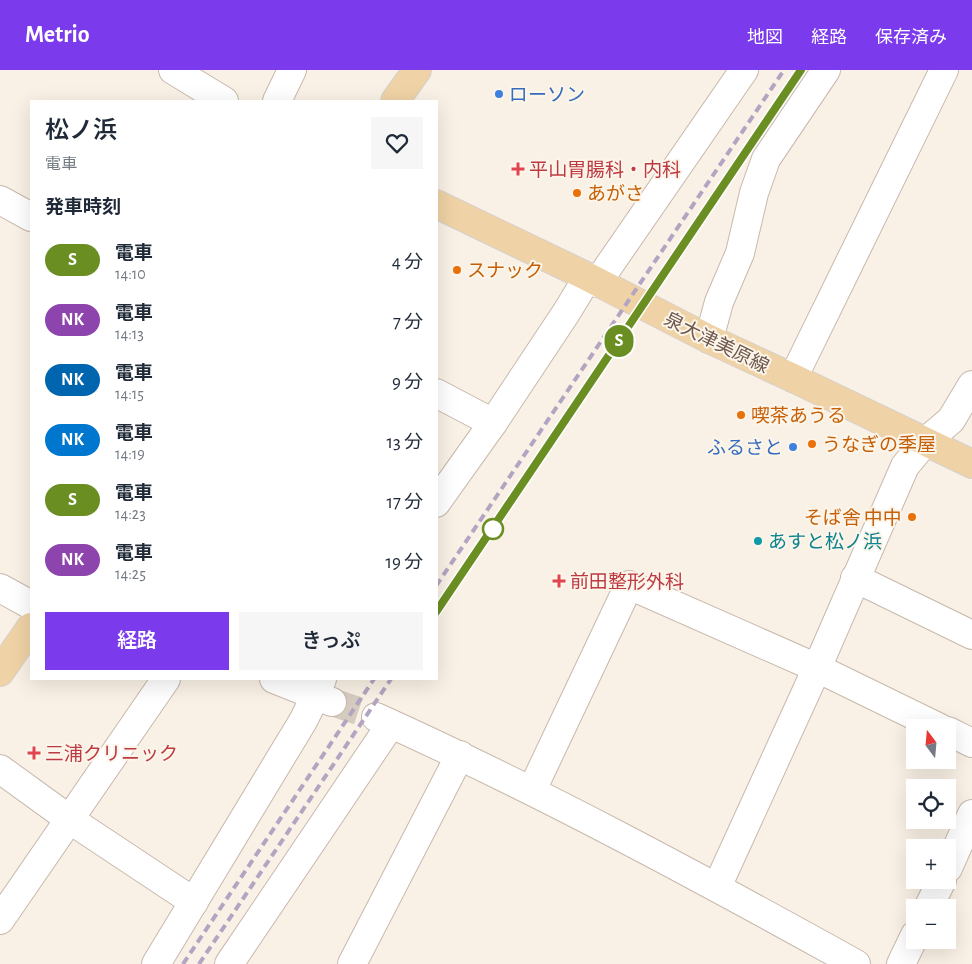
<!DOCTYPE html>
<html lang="ja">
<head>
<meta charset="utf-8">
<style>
	body { margin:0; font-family:"Alegreya Sans","Noto Sans JP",sans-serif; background:#f6f6f7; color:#1f2937; height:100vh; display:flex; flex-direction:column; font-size:19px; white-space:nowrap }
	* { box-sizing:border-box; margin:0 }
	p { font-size:16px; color:#747a83 }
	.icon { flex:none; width:28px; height:28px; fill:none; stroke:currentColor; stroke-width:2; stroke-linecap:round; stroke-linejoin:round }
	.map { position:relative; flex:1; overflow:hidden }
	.side { position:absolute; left:30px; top:30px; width:408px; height:580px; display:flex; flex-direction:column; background:#fff; border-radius:0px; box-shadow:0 5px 20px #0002 }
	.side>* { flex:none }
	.badge { padding:0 10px; border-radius:16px; font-size:18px; line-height:32px }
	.needle { width:32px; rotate:344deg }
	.tools { position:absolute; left:906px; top:649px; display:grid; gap:10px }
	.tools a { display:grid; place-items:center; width:50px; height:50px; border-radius:0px; background:#fff; box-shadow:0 5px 20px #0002; font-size:25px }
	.map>.badge { position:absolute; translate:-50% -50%; box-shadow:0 0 0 2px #fff }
	h2 { padding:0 15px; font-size:19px; line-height:45px }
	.round { display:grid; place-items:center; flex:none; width:52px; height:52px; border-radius:0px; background:#f6f6f7 }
	.overview { display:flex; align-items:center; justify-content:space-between; height:85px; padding:0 15px }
	h1 { font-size:24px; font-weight:600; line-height:38px }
	.primary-button { display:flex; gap:10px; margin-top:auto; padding:10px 15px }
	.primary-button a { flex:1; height:58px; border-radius:0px; background:#7c3aed; color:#fff; font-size:20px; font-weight:600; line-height:58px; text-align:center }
	.primary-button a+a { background:#f6f6f7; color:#1f2937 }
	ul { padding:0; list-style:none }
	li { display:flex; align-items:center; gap:15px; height:60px; padding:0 15px }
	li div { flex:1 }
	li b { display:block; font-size:19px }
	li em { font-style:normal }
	li .badge { min-width:55px; font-weight:700; text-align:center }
	header { display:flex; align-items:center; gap:30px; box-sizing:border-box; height:70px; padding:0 25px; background:#7c3aed; color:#fff }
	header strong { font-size:24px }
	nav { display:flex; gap:28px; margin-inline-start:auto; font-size:18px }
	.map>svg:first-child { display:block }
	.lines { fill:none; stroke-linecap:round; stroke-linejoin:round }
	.minor-tunnel { stroke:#d6cbbf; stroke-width:28; stroke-dasharray:28 14; stroke-linecap:butt }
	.minor-casing { stroke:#c8b8ad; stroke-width:30 }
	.major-casing { stroke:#d6d0cd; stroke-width:30 }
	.minor { stroke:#fff; stroke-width:28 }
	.major { stroke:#efd2a5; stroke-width:28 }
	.rail { stroke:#b3a5c1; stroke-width:4; stroke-dasharray:8 5; stroke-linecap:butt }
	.line-casing { stroke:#fff; stroke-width:11 }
	.line { stroke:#6b8e23; stroke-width:8 }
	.shop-dot { fill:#3f7fe0; stroke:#fcf5ea; stroke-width:2 }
	.health-dot { fill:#e0444e; stroke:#fcf5ea; stroke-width:2 }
	.food-dot { fill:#e8710a; stroke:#fcf5ea; stroke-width:2 }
	.stop-dot { fill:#fff; stroke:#6b8e23; stroke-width:2.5 }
	.culture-dot { fill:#0f9aa8; stroke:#fcf5ea; stroke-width:2 }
	.labels { text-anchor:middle; stroke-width:4; stroke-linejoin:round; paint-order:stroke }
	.shop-label { font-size:19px; fill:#366cbe; stroke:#fcf5ea; text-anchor:start }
	.health-label { font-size:19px; fill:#be3a42; stroke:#fcf5ea; text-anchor:start }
	.food-label { font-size:19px; fill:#c56008; stroke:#fcf5ea; text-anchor:start }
	.street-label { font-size:19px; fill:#6e584e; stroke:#fcf5ea }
	.culture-label { font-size:19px; fill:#0d838f; stroke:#fcf5ea; text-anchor:start }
</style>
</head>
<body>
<header>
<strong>Metrio</strong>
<nav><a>地図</a><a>経路</a><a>保存済み</a></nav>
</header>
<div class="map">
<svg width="972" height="894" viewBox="0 0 972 894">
	<rect width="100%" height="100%" fill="#f9f1e5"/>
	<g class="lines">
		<polyline class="minor-tunnel" points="332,632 376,647"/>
		<g class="minor-casing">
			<g id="minor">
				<polyline points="173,0 224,31"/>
				<polyline points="277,31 292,0"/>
				<polyline points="0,130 31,147"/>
				<polyline points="597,213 744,0"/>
				<polyline points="709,269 719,232 740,183 754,123 766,89 826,0"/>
				<polyline points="793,308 944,0"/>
				<polyline points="436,323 493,353"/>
				<polyline points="436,433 493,353 566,243 588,207"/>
				<polyline points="855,508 972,565"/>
				<polyline points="0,518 31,535"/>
				<polyline points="274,609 332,632"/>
				<path d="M 376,647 C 540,721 699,807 856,894"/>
				<polyline points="948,661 972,673"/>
				<polyline points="0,699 69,749 194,832"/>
				<polyline points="532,720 629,515 817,598 940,658"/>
				<polyline points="948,798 972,744"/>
				<polyline points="717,817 817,598 905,396 925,372 951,350 972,315"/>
				<polyline points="928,838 942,810"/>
				<polyline points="0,850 166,609"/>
				<polyline points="156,894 303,651 316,625 322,609"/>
				<polyline points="229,894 391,654"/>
				<polyline points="352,894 460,685"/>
				<polyline points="901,894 915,865"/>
			</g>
		</g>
		<g class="major-casing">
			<g id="major">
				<polyline points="395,31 417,0"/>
				<polyline points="436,134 588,207 709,269 793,308 972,394"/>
				<polyline points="0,602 31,557"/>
			</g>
		</g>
		<use href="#minor" class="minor"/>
		<use href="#major" class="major"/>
		<g class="rail">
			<polyline points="436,516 784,0"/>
			<polyline points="436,542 801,0"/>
			<polyline points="183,894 374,609"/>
			<polyline points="199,894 391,609"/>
		</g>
	</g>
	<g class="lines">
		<g class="line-casing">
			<polyline id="line" points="436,542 801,0"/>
		</g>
		<use href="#line" class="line"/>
	</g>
	<g class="shop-dot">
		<circle cx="499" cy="24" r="5"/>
		<circle cx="793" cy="377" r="5"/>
	</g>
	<g class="health-dot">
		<path d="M515.5 91.5h5v5h5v5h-5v5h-5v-5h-5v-5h5z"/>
		<path d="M556.5 503.5h5v5h5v5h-5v5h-5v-5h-5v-5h5z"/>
		<path d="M31.5 675.5h5v5h5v5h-5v5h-5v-5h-5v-5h5z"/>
	</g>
	<g class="food-dot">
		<circle cx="577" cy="123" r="5"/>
		<circle cx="457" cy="200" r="5"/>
		<circle cx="741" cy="345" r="5"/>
		<circle cx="812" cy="374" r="5"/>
		<circle cx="912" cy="447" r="5"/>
	</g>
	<circle class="stop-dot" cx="493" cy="459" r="10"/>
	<circle class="culture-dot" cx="758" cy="471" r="5"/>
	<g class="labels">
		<g class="shop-label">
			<text x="509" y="31">ローソン</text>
			<text x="783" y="384" text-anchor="end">ふるさと</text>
		</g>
		<g class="health-label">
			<text x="529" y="106">平山胃腸科・内科</text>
			<text x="570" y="518">前田整形外科</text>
			<text x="45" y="690">三浦クリニック</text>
		</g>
		<g class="food-label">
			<text x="587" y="130">あがさ</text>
			<text x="467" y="207">スナック</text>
			<text x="751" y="352">喫茶あうる</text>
			<text x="822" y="381">うなぎの季屋</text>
			<text x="902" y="454" text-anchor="end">そば舎 中中</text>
		</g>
		<g class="street-label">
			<text transform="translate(717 272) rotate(26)" y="7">泉大津美原線</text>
		</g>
		<g class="culture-label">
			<text x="768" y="478">あすと松ノ浜</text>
		</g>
	</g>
</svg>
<div class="tools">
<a><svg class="needle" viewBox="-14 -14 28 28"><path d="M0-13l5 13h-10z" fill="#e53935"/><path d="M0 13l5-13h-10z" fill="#747a83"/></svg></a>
<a><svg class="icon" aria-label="locate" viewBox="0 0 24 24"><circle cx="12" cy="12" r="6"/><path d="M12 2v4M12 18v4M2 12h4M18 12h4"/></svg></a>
<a>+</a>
<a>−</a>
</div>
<b class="badge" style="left:619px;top:271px;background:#6b8e23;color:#fff">S</b>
<section class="side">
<div class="overview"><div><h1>松ノ浜</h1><p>電車</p></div><a class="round"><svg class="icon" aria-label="heart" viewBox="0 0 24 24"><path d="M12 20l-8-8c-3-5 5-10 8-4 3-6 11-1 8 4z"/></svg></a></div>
<h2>発車時刻</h2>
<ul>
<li><span class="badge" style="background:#6b8e23;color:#fff">S</span><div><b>電車</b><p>14:10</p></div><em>4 分</em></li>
<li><span class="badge" style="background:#8e44ad;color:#fff">NK</span><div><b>電車</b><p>14:13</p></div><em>7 分</em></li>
<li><span class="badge" style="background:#0065af;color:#fff">NK</span><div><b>電車</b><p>14:15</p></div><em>9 分</em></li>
<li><span class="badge" style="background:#0077ce;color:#fff">NK</span><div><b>電車</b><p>14:19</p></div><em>13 分</em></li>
<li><span class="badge" style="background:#6b8e23;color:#fff">S</span><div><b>電車</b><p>14:23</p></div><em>17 分</em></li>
<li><span class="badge" style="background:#8e44ad;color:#fff">NK</span><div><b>電車</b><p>14:25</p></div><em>19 分</em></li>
</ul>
<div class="primary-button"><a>経路</a><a>きっぷ</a></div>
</section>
</div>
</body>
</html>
